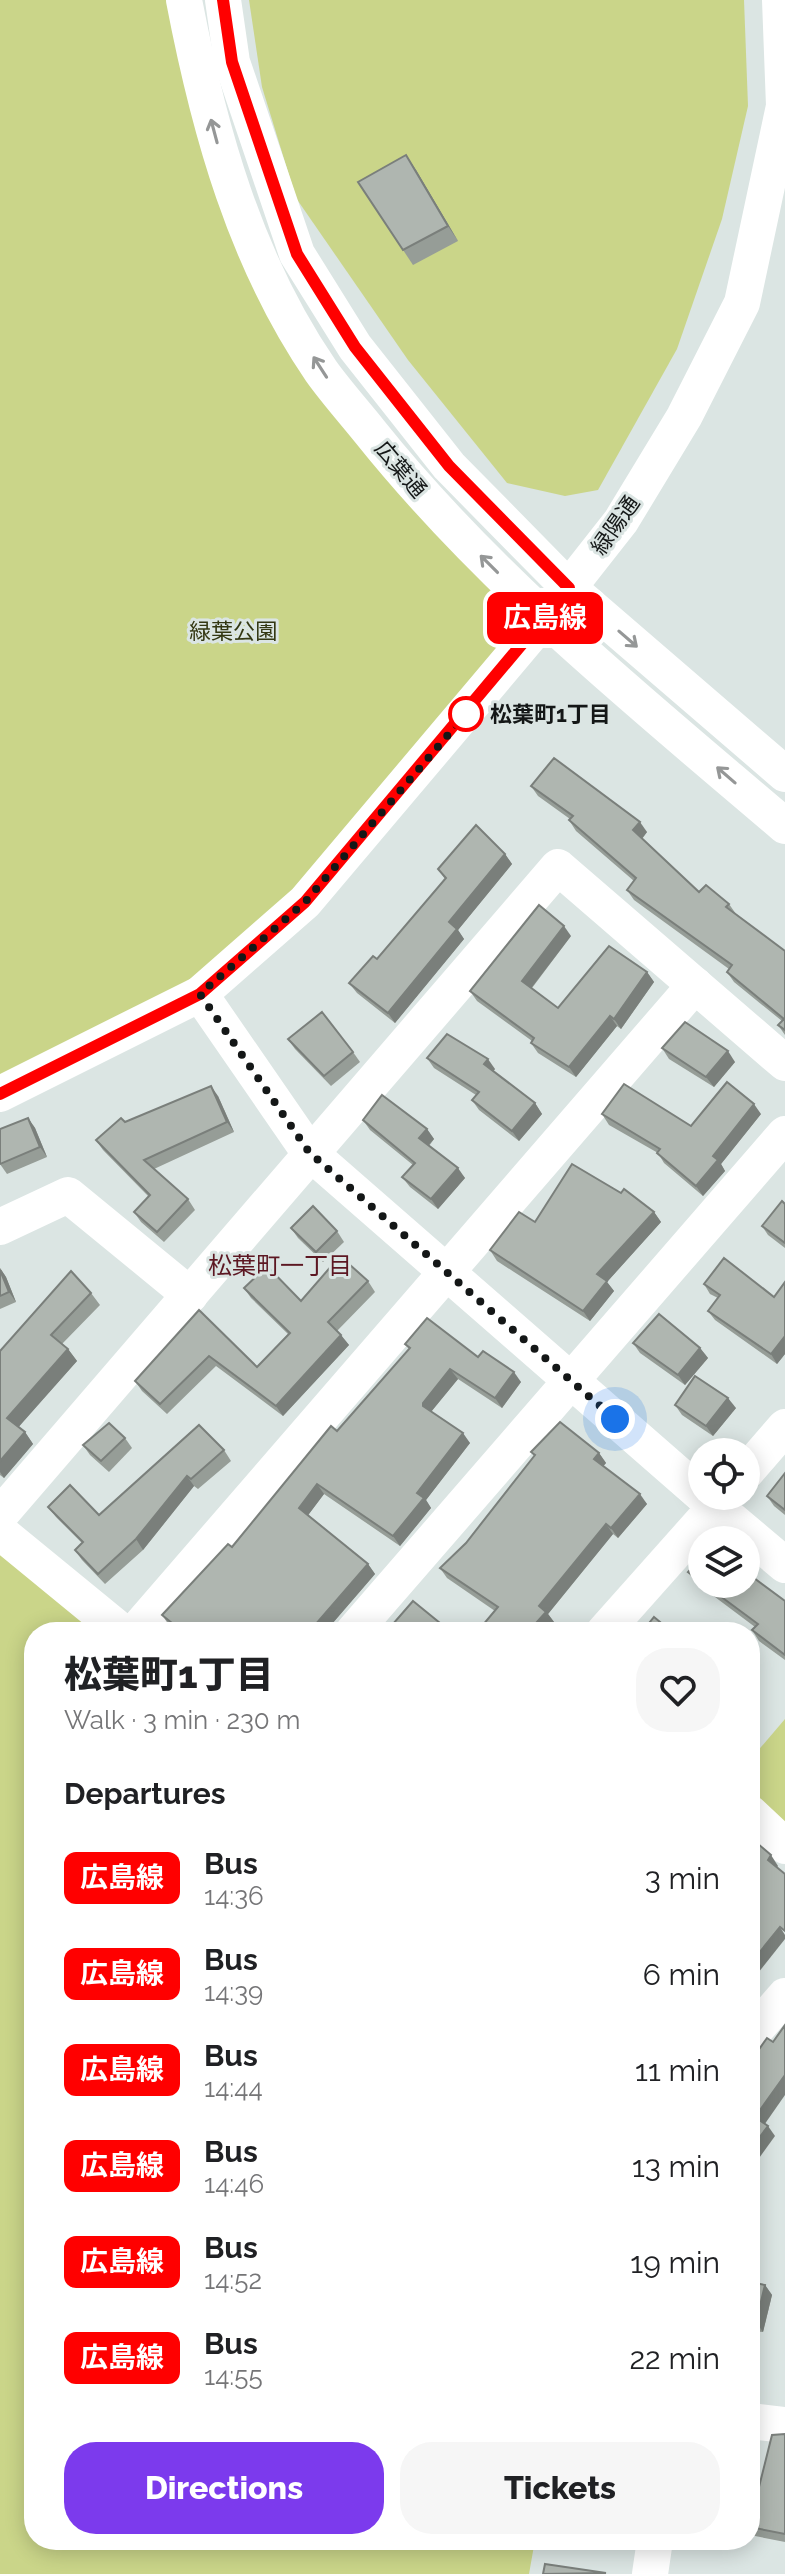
<!DOCTYPE html>
<html lang="en">
<head>
<meta charset="utf-8">
<style>
	body { margin:0; font-family:Raleway,"Noto Sans JP",sans-serif; background:#f6f6f6; color:#202124; height:100vh; display:flex; flex-direction:column; font-size:30px; white-space:nowrap }
	* { box-sizing:border-box; margin:0 }
	p { font-size:26px; color:#757577 }
	.icon { flex:none; width:44px; height:44px; fill:none; stroke:currentColor; stroke-width:2; stroke-linecap:round; stroke-linejoin:round }
	.map { position:relative; flex:1; overflow:hidden }
	.drawer { position:absolute; left:24px; top:1622px; width:736px; height:928px; display:flex; flex-direction:column; background:#fff; border-radius:32px; box-shadow:0 4px 20px #0003 }
	.drawer>* { flex:none }
	.badge { padding:0 16px; border-radius:12px; font-size:28px; line-height:52px }
	.controls { position:absolute; left:688px; top:1438px; display:grid; gap:16px }
	.controls a { display:grid; place-items:center; width:72px; height:72px; border-radius:50%; background:#fff; box-shadow:0 4px 20px #0003; font-size:40px }
	.you { position:absolute; width:40px; height:40px; margin:-20px; border:6px solid #fff; border-radius:50%; background:#1a73e8; box-shadow:0 0 0 12px #1a73e833 }
	.map>.badge { position:absolute; translate:-50% -50%; box-shadow:0 0 0 4px #fff }
	h2 { padding:0 40px; font-size:30px; line-height:72px }
	.round { display:grid; place-items:center; flex:none; width:84px; height:84px; border-radius:32px; background:#f6f6f6 }
	.headline { display:flex; align-items:center; justify-content:space-between; height:136px; padding:0 40px }
	h1 { font-size:38px; font-weight:800; line-height:60px }
	.action { display:flex; gap:16px; margin-top:auto; padding:16px 40px }
	.action a { flex:1; height:92px; border-radius:32px; background:#7c3aed; color:#fff; font-size:32px; font-weight:800; line-height:92px; text-align:center }
	.action a+a { background:#f6f6f6; color:#202124 }
	ul { padding:0; list-style:none }
	li { display:flex; align-items:center; gap:24px; height:96px; padding:0 40px }
	li div { flex:1 }
	li b { display:block; font-size:30px }
	li em { font-style:normal }
	li .badge { min-width:88px; font-weight:700; text-align:center }
	.map>svg:first-child { display:block }
	.green { fill:#cad589 }
	.lines { fill:none; stroke-linecap:round; stroke-linejoin:round }
	.minor { stroke:#fff; stroke-width:36 }
	.wall { fill:#969d97 }
	.shaded-wall { fill:#7a7f7b }
	.building { fill:#afb6b0; stroke:#7a7f7b; stroke-width:2 }
	.oneway { stroke:#959797 }
	.line-casing { stroke:#fff; stroke-width:18 }
	.line { stroke:#f00; stroke-width:12 }
	.walk { stroke:#141717; stroke-width:8; stroke-dasharray:0 14.4 }
	.stop-dot { fill:#fff; stroke:#f00; stroke-width:4 }
	.labels { text-anchor:middle; stroke-width:6; stroke-linejoin:round; paint-order:stroke }
	.street-label { font-size:22px; fill:#141717; stroke:#dbe5e3 }
	.park-label { font-size:22px; fill:#333712; stroke:#dbe5e3 }
	.stop-label { font-size:22px; font-weight:bold; fill:#141717; stroke:#dbe5e3; text-anchor:start }
	.neighbourhood-label { font-size:24px; fill:#5c1722; stroke:#dbe5e3 }
</style>
</head>
<body>
<div class="map">
<svg width="785" height="2574" viewBox="0 0 785 2574">
	<rect width="100%" height="100%" fill="#dbe5e3"/>
	<g class="green">
		<polygon points="0,0 184,0 198,70 321,371 544,619 200,994 0,1094"/>
		<polygon points="249,0 744,0 748,106 722,219 677,349 598,490 565,496 507,483 408,360 296,198 262,87"/>
		<polygon points="0,1549 96,1632 34,1632 34,2540 535,2540 529,2574 0,2574"/>
		<polygon points="785,1719 785,1846 750,1813 750,1760"/>
	</g>
	<g class="lines">
		<g class="minor">
			<path d="M 184,0 C 209,130 245,260 321,371 C 336,392 354,412 370,432 C 490,582 640,702 785,826"/>
			<polyline points="223,0 232,62 297,254 355,347 449,466 569,588 785,774"/>
			<polyline points="200,994 309,1152 702,1495"/>
			<polyline points="0,1094 200,994 305,902 544,619 621,521 684,417 742,303 784,106 780,0"/>
			<polyline points="0,1227 68,1195 190,1295"/>
			<polyline points="746,1472 785,1427"/>
			<polyline points="703,1496 785,1565"/>
			<polyline points="0,1515 558,867 785,1063"/>
			<polyline points="0,1532 122,1632"/>
			<polyline points="135,1632 695,985"/>
			<polyline points="353,1632 785,1134"/>
			<polyline points="604,1632 725,1496"/>
			<polyline points="750,1813 785,1846"/>
			<polyline points="750,2036 785,1996"/>
			<polyline points="750,2421 785,2425"/>
			<polyline points="650,2574 655,2540"/>
		</g>
	</g>
	<g class="wall">
		<polygon points="416,170 458,241 413,265 358,182"/>
		<polygon points="531,786 647,832 642,839 699,892 729,904 736,914 785,951 785,1035 778,1025 782,1021 734,982 727,972 729,969 634,900 627,890 634,881 576,831 569,820 570,819 538,796"/>
		<polygon points="505,854 512,864 458,930 464,939 395,1023 357,993 349,983 377,959 445,879 438,869"/>
		<polygon points="571,936 532,988 558,1008 647,972 654,982 621,1029 617,1026 576,1077 538,1053 531,1043 532,1041 477,1001 470,991"/>
		<polygon points="288,1039 353,1052 360,1062 331,1086 295,1049"/>
		<polygon points="662,1048 735,1062 714,1087 669,1059"/>
		<polygon points="427,1058 495,1069 493,1071 535,1103 542,1114 519,1141 479,1110 472,1100 476,1095 434,1068"/>
		<polygon points="218,1096 234,1132 154,1169 188,1199 195,1210 164,1242 141,1222 134,1212 149,1197 103,1150 96,1140 125,1122"/>
		<polygon points="602,1114 691,1126 761,1114 721,1164 725,1171 703,1196 664,1163 658,1153 609,1125"/>
		<polygon points="28,1118 35,1128 47,1157 7,1174 0,1164"/>
		<polygon points="363,1120 427,1129 434,1139 429,1146 465,1178 438,1209 410,1187 402,1177 413,1165 370,1130"/>
		<polygon points="785,1204 785,1248 768,1235 762,1226"/>
		<polygon points="654,1212 661,1222 607,1282 614,1291 590,1321 497,1261 490,1250 535,1222"/>
		<polygon points="291,1228 337,1231 344,1242 323,1262 298,1238"/>
		<polygon points="0,1268 6,1277 16,1302 0,1309"/>
		<polygon points="368,1281 375,1292 337,1331 349,1345 283,1416 216,1366 167,1414 142,1391 135,1381 199,1310 257,1367 288,1334 251,1298 244,1288 301,1301"/>
		<polygon points="785,1282 785,1354 777,1364 715,1320 708,1311 718,1298 710,1294 704,1284 774,1297"/>
		<polygon points="91,1293 100,1305 62,1344 68,1349 77,1361 18,1427 25,1432 33,1444 4,1478 0,1475 0,1351"/>
		<polygon points="633,1343 700,1348 708,1358 685,1385 640,1353"/>
		<polygon points="405,1344 478,1357 521,1382 502,1408 458,1379 431,1412 470,1443 426,1500 431,1508 400,1546 324,1494 308,1515 368,1564 375,1574 325,1632 178,1632 169,1625 162,1615 232,1547 337,1431 409,1349"/>
		<polygon points="675,1405 736,1408 713,1436 682,1415"/>
		<polygon points="125,1438 132,1448 109,1472 90,1455 83,1445"/>
		<polygon points="224,1450 231,1461 198,1489 194,1486 143,1550 105,1584 82,1560 75,1550 82,1543 56,1517 48,1507 99,1515"/>
		<polygon points="531,1452 599,1453 606,1463 603,1466 647,1504 618,1538 613,1534 548,1614 554,1622 545,1632 477,1632 495,1611 447,1578 440,1568 466,1543 534,1456"/>
		<polygon points="785,1473 785,1515 774,1506 767,1496"/>
		<polygon points="702,1557 702,1584 746,1584 785,1601 785,1660 759,1641 752,1630 755,1627 695,1582 688,1572"/>
		<polygon points="750,2282 765,2285 772,2295 763,2332 750,2331"/>
		<polygon points="785,2434 785,2542 750,2535 750,2494 757,2495"/>
	</g>
	<g class="shaded-wall">
		<polygon points="406,155 416,170 458,241 448,226"/>
		<polygon points="640,822 647,832 640,841 633,830"/>
		<polygon points="505,854 512,864 458,930 464,939 395,1023 388,1013 449,922"/>
		<polygon points="564,926 571,936 529,991 522,981"/>
		<polygon points="647,972 654,982 621,1029 614,1019"/>
		<polygon points="610,1016 617,1026 576,1077 569,1067"/>
		<polygon points="728,1051 735,1062 714,1087 706,1077"/>
		<polygon points="488,1059 495,1069 491,1074 484,1064"/>
		<polygon points="211,1086 218,1096 234,1132 227,1122"/>
		<polygon points="535,1103 542,1114 519,1141 512,1131"/>
		<polygon points="754,1104 761,1114 721,1164 725,1171 703,1196 696,1186 713,1156"/>
		<polygon points="28,1118 35,1128 47,1157 40,1147"/>
		<polygon points="427,1129 434,1139 426,1148 419,1138"/>
		<polygon points="458,1168 465,1178 438,1209 431,1199"/>
		<polygon points="654,1212 661,1222 607,1282 614,1291 590,1321 583,1311 597,1274"/>
		<polygon points="0,1268 6,1277 16,1302 9,1292"/>
		<polygon points="341,1335 349,1345 283,1416 276,1406"/>
		<polygon points="785,1336 785,1354 777,1364 771,1354"/>
		<polygon points="700,1348 708,1358 685,1385 678,1375"/>
		<polygon points="68,1349 77,1361 16,1430 7,1418"/>
		<polygon points="450,1369 458,1379 430,1413 423,1406 423,1403"/>
		<polygon points="514,1372 521,1382 502,1408 495,1398"/>
		<polygon points="728,1398 736,1408 713,1436 706,1426"/>
		<polygon points="25,1432 33,1444 4,1478 0,1472 0,1461"/>
		<polygon points="463,1433 470,1443 426,1500 431,1508 400,1546 393,1536 417,1493"/>
		<polygon points="599,1453 606,1463 601,1469 594,1459"/>
		<polygon points="187,1476 194,1486 143,1550 136,1539"/>
		<polygon points="317,1484 324,1494 306,1518 299,1508"/>
		<polygon points="640,1494 647,1504 618,1538 611,1528"/>
		<polygon points="606,1524 613,1534 548,1614 554,1622 545,1632 528,1632 539,1606"/>
		<polygon points="368,1564 375,1574 325,1632 309,1632"/>
		<polygon points="750,1684 755,1691 750,1698"/>
		<polygon points="771,1855 778,1866 775,1870 768,1860"/>
		<polygon points="780,1927 785,1935 785,1939 750,1983 750,1964"/>
		<polygon points="785,2075 785,2095 762,2128 755,2117"/>
		<polygon points="768,2126 775,2136 757,2161 750,2150"/>
		<polygon points="765,2285 772,2295 763,2332 756,2322"/>
	</g>
	<g class="building">
		<polygon points="406,155 448,226 403,250 358,182"/>
		<polygon points="554,758 640,822 633,830 699,892 706,885 729,904 726,907 785,951 785,1030 778,1025 784,1019 727,972 732,965 627,890 636,878 569,820 573,816 531,786"/>
		<polygon points="476,825 505,854 449,922 457,929 388,1013 349,983 373,956 377,959 446,878 438,869"/>
		<polygon points="539,905 564,926 522,981 558,1008 609,946 647,972 614,1019 610,1016 569,1067 531,1043 534,1038 470,991"/>
		<polygon points="322,1012 353,1052 324,1076 288,1039"/>
		<polygon points="685,1022 728,1051 706,1077 662,1048"/>
		<polygon points="447,1034 488,1059 484,1064 535,1103 512,1131 472,1100 479,1092 427,1058"/>
		<polygon points="727,1082 754,1104 713,1156 718,1160 696,1186 657,1153 660,1149 602,1114 624,1084 691,1126"/>
		<polygon points="211,1086 227,1122 144,1160 188,1199 157,1232 134,1212 150,1195 96,1140 121,1118 125,1122"/>
		<polygon points="382,1095 427,1129 419,1138 458,1168 431,1199 402,1177 415,1163 363,1120"/>
		<polygon points="28,1118 40,1147 0,1164 0,1129"/>
		<polygon points="572,1164 621,1193 624,1189 654,1212 597,1274 607,1281 583,1311 490,1250 519,1212 535,1222"/>
		<polygon points="782,1201 785,1204 785,1243 762,1226"/>
		<polygon points="313,1206 337,1231 316,1252 291,1228"/>
		<polygon points="340,1256 368,1281 328,1322 341,1335 276,1406 209,1356 160,1404 135,1381 199,1310 257,1367 290,1333 244,1288 267,1266 301,1301"/>
		<polygon points="724,1258 774,1297 785,1282 785,1336 771,1354 708,1311 720,1295 704,1284"/>
		<polygon points="0,1270 9,1292 0,1296"/>
		<polygon points="71,1271 91,1293 51,1335 68,1349 7,1418 25,1432 0,1461 0,1351"/>
		<polygon points="659,1314 700,1348 678,1375 633,1343"/>
		<polygon points="427,1318 478,1357 483,1351 514,1372 495,1398 450,1369 423,1403 423,1406 463,1433 417,1493 424,1498 393,1536 317,1484 299,1508 368,1564 309,1632 183,1632 162,1615 228,1544 232,1547 331,1426 337,1431 410,1348 405,1344"/>
		<polygon points="695,1376 728,1398 706,1426 675,1405"/>
		<polygon points="560,1422 599,1453 594,1459 640,1494 611,1528 606,1524 539,1606 546,1612 528,1632 477,1632 498,1607 440,1568 466,1543 535,1455 531,1452"/>
		<polygon points="109,1423 125,1438 101,1461 83,1445"/>
		<polygon points="199,1425 224,1450 191,1479 187,1476 136,1539 98,1574 75,1550 83,1542 48,1507 70,1485 99,1515"/>
		<polygon points="785,1473 785,1510 767,1496"/>
		<polygon points="702,1557 702,1582 688,1572"/>
		<polygon points="746,1572 785,1601 785,1655 752,1630 758,1624 704,1584 746,1584"/>
		<polygon points="413,1601 451,1632 401,1632 392,1625"/>
		<polygon points="654,1617 672,1632 642,1632"/>
		<polygon points="750,1837 771,1855 768,1860 785,1874 785,1931 780,1927 750,1964"/>
		<polygon points="785,2025 785,2075 755,2117 768,2126 750,2150 750,2062 767,2038 773,2042"/>
		<polygon points="750,2282 765,2285 756,2322 750,2321"/>
		<polygon points="785,2434 785,2534 750,2527 750,2494 757,2495 772,2435"/>
		<polygon points="545,2564 606,2573 543,2574"/>
	</g>
	<defs><path id="oneway-shaft" d="M-6 0H5M1.5-3L5.5 0L1.5 3" fill="none" stroke-width="1.6" stroke-linecap="round" stroke-linejoin="round" transform="scale(2)"/></defs>
	<g class="oneway">
		<use href="#oneway-shaft" transform="translate(214 131) rotate(-105)"/>
		<use href="#oneway-shaft" transform="translate(320 367) rotate(-123)"/>
		<use href="#oneway-shaft" transform="translate(489 564) rotate(-135)"/>
		<use href="#oneway-shaft" transform="translate(628 639) rotate(41)"/>
		<use href="#oneway-shaft" transform="translate(726 775) rotate(-139)"/>
	</g>
	<g class="lines">
		<g class="line-casing">
			<polyline id="line" points="0,1094 200,994 305,902 569,588 449,466 355,347 297,254 232,62 223,0"/>
		</g>
		<use href="#line" class="line"/>
		<polyline class="walk" points="466,714 305,902 200,994 309,1152 615,1419"/>
	</g>
	<circle class="stop-dot" cx="466" cy="714" r="16"/>
	<g class="labels">
		<g class="street-label">
			<text transform="translate(401 469) rotate(50)" y="8">広葉通</text>
			<text transform="translate(615 525) rotate(-55)" y="8">緑陽通</text>
		</g>
		<g class="park-label">
			<text x="233" y="639">緑葉公園</text>
		</g>
		<g class="stop-label">
			<text x="490" y="722">松葉町1丁目</text>
		</g>
		<g class="neighbourhood-label">
			<text x="280" y="1274">松葉町一丁目</text>
		</g>
	</g>
</svg>
<div class="controls">
<a><svg class="icon" aria-label="locate" viewBox="0 0 24 24"><circle cx="12" cy="12" r="6"/><path d="M12 2v4M12 18v4M2 12h4M18 12h4"/></svg></a>
<a><svg class="icon" aria-label="layers" viewBox="0 0 24 24"><path d="M12 4l9 5-9 5-9-5zM3 14l9 5 9-5"/></svg></a>
</div>
<div class="you" style="left:615px;top:1419px"></div>
<b class="badge" style="left:545px;top:618px;background:#f00;color:#fff">広島線</b>
<section class="drawer">
<div class="headline"><div><h1>松葉町1丁目</h1><p>Walk · 3 min · 230 m</p></div><a class="round"><svg class="icon" aria-label="heart" viewBox="0 0 24 24"><path d="M12 20l-8-8c-3-5 5-10 8-4 3-6 11-1 8 4z"/></svg></a></div>
<h2>Departures</h2>
<ul>
<li><span class="badge" style="background:#f00;color:#fff">広島線</span><div><b>Bus</b><p>14:36</p></div><em>3 min</em></li>
<li><span class="badge" style="background:#f00;color:#fff">広島線</span><div><b>Bus</b><p>14:39</p></div><em>6 min</em></li>
<li><span class="badge" style="background:#f00;color:#fff">広島線</span><div><b>Bus</b><p>14:44</p></div><em>11 min</em></li>
<li><span class="badge" style="background:#f00;color:#fff">広島線</span><div><b>Bus</b><p>14:46</p></div><em>13 min</em></li>
<li><span class="badge" style="background:#f00;color:#fff">広島線</span><div><b>Bus</b><p>14:52</p></div><em>19 min</em></li>
<li><span class="badge" style="background:#f00;color:#fff">広島線</span><div><b>Bus</b><p>14:55</p></div><em>22 min</em></li>
</ul>
<div class="action"><a>Directions</a><a>Tickets</a></div>
</section>
</div>
</body>
</html>
